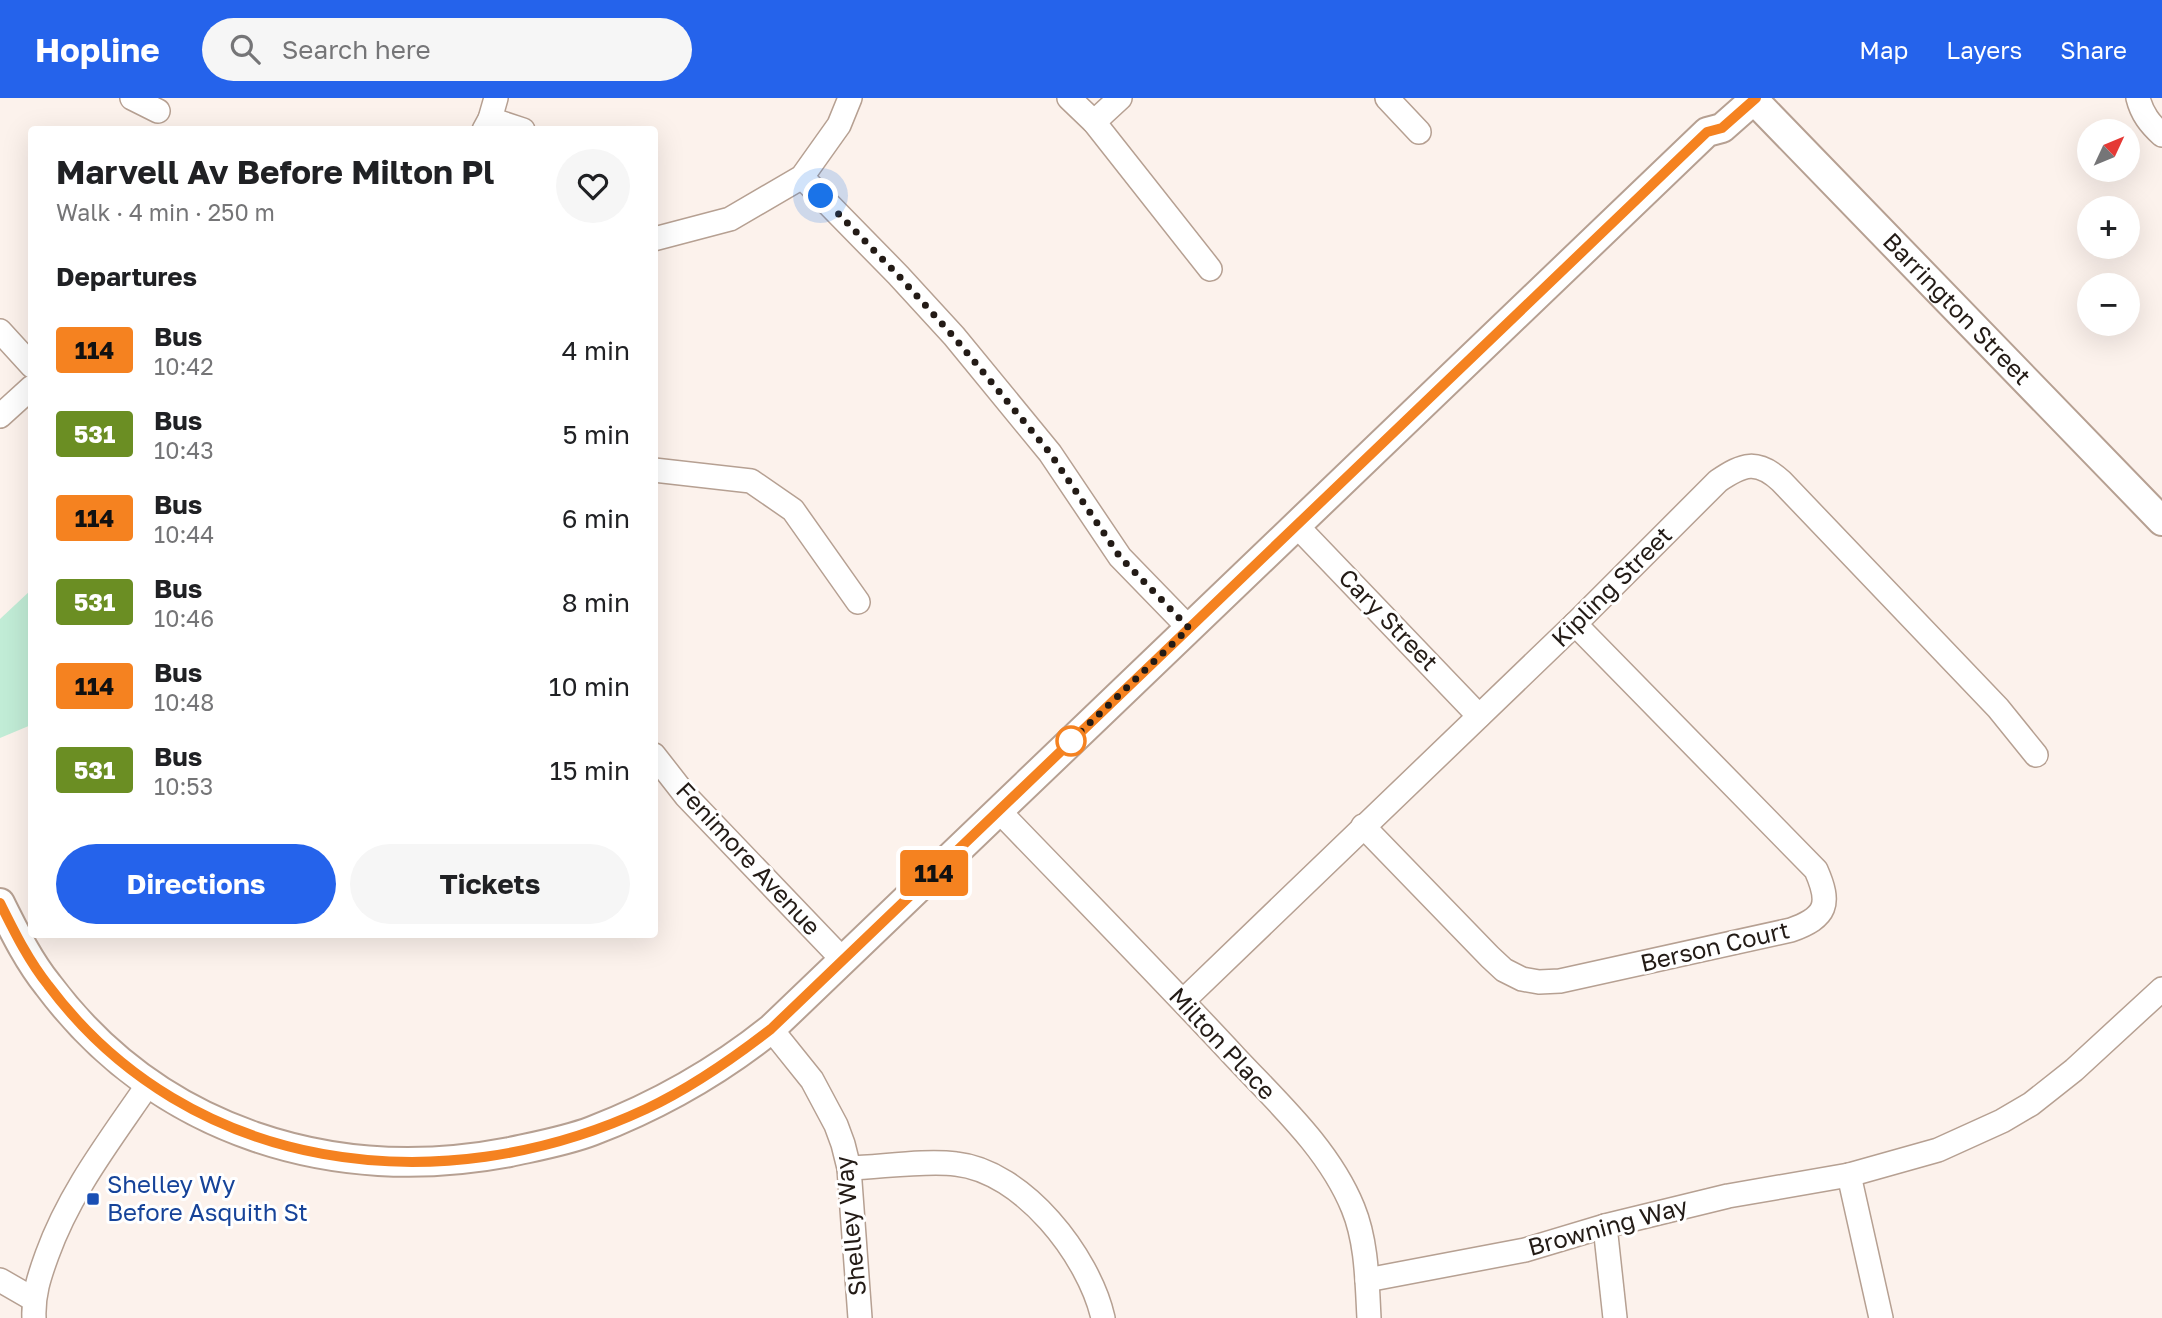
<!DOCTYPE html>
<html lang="en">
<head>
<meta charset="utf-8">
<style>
	body { margin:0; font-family:"Golos Text",sans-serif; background:#f6f6f6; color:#202124; height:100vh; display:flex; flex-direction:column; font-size:26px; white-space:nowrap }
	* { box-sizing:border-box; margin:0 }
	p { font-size:23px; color:#757577 }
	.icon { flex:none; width:38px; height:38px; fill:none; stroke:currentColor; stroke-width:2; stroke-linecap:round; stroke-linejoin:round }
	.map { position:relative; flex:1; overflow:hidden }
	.sheet { position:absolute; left:28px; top:28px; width:630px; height:812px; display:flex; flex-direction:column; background:#fff; border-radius:7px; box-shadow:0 7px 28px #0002 }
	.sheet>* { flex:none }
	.badge { padding:0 14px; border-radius:5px; font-size:24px; line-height:46px }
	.needle { width:46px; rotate:46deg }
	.tools { position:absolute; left:2077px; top:21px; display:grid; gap:14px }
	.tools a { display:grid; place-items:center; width:63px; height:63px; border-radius:50%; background:#fff; box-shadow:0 7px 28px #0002; font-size:35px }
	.you { position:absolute; width:35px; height:35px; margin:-18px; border:5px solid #fff; border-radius:50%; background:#1a73e8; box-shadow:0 0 0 10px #1a73e833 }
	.map>.badge { position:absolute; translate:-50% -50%; box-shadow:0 0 0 4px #fff }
	h2 { padding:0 28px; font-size:26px; line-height:63px }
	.round { display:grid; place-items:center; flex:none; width:74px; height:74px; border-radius:37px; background:#f6f6f6 }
	.headline { display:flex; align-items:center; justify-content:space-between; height:119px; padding:0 28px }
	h1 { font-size:33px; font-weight:700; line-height:52px }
	.button { display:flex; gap:14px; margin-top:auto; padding:14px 28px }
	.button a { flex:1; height:80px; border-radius:42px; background:#2563eb; color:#fff; font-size:28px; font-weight:700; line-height:80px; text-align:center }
	.button a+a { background:#f6f6f6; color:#202124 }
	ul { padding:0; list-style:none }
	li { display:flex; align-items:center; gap:21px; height:84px; padding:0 28px }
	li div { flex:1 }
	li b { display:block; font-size:26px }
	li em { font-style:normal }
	li .badge { min-width:77px; font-weight:700; text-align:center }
	header { display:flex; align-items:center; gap:42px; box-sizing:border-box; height:98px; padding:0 35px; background:#2563eb; color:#fff }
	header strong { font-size:33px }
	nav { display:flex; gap:38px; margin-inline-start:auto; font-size:24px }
	.search { width:490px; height:63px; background:#f6f6f6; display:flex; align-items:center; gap:18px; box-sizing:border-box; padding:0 24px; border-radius:38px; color:#757577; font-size:26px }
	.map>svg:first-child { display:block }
	.green { fill:#c1ecd6 }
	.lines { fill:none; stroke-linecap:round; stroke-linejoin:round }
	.minor-casing { stroke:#b6a092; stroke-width:26 }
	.tertiary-casing { stroke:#b6a092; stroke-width:32 }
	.minor { stroke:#fff; stroke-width:23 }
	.tertiary { stroke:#fff; stroke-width:28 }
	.line-casing { stroke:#fff; stroke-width:16 }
	.line { stroke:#f58220; stroke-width:10 }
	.walk { stroke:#231b16; stroke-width:7; stroke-dasharray:0 12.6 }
	.stop-dot { fill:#fff; stroke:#f58220; stroke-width:3.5 }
	.transit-dot { fill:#1a4fb4; stroke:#fff; stroke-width:2.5 }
	.labels { text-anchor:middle; stroke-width:6; stroke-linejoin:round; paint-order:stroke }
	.street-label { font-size:24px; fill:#231b16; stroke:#fff }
	.transit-label { font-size:24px; fill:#164399; stroke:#fff; text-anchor:start }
</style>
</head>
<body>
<header>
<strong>Hopline</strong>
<div class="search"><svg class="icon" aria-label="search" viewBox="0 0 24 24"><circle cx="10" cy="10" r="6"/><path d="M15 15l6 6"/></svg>Search here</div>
<nav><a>Map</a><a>Layers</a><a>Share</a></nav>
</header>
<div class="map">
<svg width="2162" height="1220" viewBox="0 0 2162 1220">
	<rect width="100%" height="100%" fill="#fcf2ec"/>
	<polygon class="green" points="31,492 31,627 0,640 0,521"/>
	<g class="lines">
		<g class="minor-casing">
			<g id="minor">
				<polyline points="132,0 158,13"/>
				<polyline points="1069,0 1094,24 1210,171"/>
				<polyline points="1387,0 1419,34"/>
				<path d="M 2138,0 C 2142,16 2150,26 2162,37"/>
				<polyline points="490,21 523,32"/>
				<polyline points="1094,24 1120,0"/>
				<polyline points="484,32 490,21 496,0"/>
				<polyline points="802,79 898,177 954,238 1050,355 1120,459 1189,530"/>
				<polyline points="654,141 730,121 802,79 839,27 850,0"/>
				<polyline points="0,233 32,268"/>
				<polyline points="0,318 32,289"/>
				<polyline points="654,372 751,383 793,412 858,504"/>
				<polyline points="1296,427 1479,618"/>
				<polyline points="654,657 686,698 844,863"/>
				<path d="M 999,713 C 1078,795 1158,876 1235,959 C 1278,1005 1329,1051 1353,1110 C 1367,1144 1367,1184 1369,1220"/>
				<path d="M 1363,728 L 1490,859 L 1504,872 L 1522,881 L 1539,884 L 1560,883 L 1791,832 C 1827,819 1831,806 1816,772 L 1575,526"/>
				<path d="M 1183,903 L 1575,526 L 1718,383 C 1743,366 1757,361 1781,383 L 1998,610 L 2036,657"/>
				<polyline points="771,931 812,982 836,1027 843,1046 849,1070 860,1220"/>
				<path d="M 849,1070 C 881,1069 925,1062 956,1066 C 1023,1073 1089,1158 1103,1220"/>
				<polyline points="1849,1077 1881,1220"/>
				<polyline points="1605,1128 1615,1220"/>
				<polyline points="0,1182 33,1201"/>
				<polyline points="1367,1182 1525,1152 1605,1128 1728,1098 1849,1077 1938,1052 2002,1023 2031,1006 2074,972 2162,891"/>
				<path d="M 34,1220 C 33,1197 39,1179 47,1157 C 70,1093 111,1041 149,985"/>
			</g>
		</g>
		<g class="tertiary-casing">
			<g id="tertiary">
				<path id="s1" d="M 1752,0 L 2162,423"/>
				<path d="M 0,805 C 14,833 28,862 48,887 C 158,1034 333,1088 510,1054 C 537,1048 566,1043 592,1033 C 657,1008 716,975 771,931 L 1707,34 L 1722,30 L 1756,0"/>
			</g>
		</g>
		<use href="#minor" class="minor"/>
		<use href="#tertiary" class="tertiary"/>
	</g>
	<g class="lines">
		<g class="line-casing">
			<path id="line" d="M 0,805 C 14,833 28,862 48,887 C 189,1076 440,1107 646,1011 C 691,990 731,962 771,931 L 1707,34 L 1722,30 L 1756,0"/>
		</g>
		<use href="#line" class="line"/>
		<polyline class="walk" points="821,98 898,177 954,239 1050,355 1120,459 1189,530 1071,643"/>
	</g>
	<circle class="stop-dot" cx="1071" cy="643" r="14"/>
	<rect class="transit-dot" x="86" y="1094" width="14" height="14" rx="3.5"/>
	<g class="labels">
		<g class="street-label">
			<text dy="8" stroke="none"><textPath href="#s1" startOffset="294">Barrington Street</textPath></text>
			<text transform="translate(1612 489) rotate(-45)" y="8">Kipling Street</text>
			<text transform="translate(1388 522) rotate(46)" y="8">Cary Street</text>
			<text transform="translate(748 761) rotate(47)" y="8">Fenimore Avenue</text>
			<text transform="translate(1715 849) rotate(-13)" y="8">Berson Court</text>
			<text transform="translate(1222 946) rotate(47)" y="8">Milton Place</text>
			<text transform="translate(851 1128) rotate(-96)" y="8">Shelley Way</text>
			<text transform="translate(1608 1129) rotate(-15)" y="8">Browning Way</text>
		</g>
		<g class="transit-label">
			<text x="107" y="1095">Shelley Wy<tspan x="107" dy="28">Before Asquith St</tspan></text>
		</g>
	</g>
</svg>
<div class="tools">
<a><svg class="needle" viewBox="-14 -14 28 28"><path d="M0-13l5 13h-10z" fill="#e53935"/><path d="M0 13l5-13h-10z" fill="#757577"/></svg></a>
<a>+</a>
<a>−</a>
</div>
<div class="you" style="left:821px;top:98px"></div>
<b class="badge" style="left:934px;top:775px;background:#f58220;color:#111">114</b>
<section class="sheet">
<div class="headline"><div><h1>Marvell Av Before Milton Pl</h1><p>Walk · 4 min · 250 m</p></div><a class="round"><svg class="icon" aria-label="heart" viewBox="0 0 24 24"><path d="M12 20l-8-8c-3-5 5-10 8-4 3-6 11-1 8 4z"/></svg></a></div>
<h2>Departures</h2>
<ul>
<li><span class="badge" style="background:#f58220;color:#111">114</span><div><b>Bus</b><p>10:42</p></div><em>4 min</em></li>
<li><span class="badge" style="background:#6b8e23;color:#fff">531</span><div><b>Bus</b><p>10:43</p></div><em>5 min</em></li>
<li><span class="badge" style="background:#f58220;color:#111">114</span><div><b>Bus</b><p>10:44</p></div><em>6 min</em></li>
<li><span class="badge" style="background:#6b8e23;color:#fff">531</span><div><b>Bus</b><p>10:46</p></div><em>8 min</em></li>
<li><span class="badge" style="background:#f58220;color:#111">114</span><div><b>Bus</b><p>10:48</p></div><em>10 min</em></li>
<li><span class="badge" style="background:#6b8e23;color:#fff">531</span><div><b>Bus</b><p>10:53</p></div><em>15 min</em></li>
</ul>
<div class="button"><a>Directions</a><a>Tickets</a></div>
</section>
</div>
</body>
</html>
